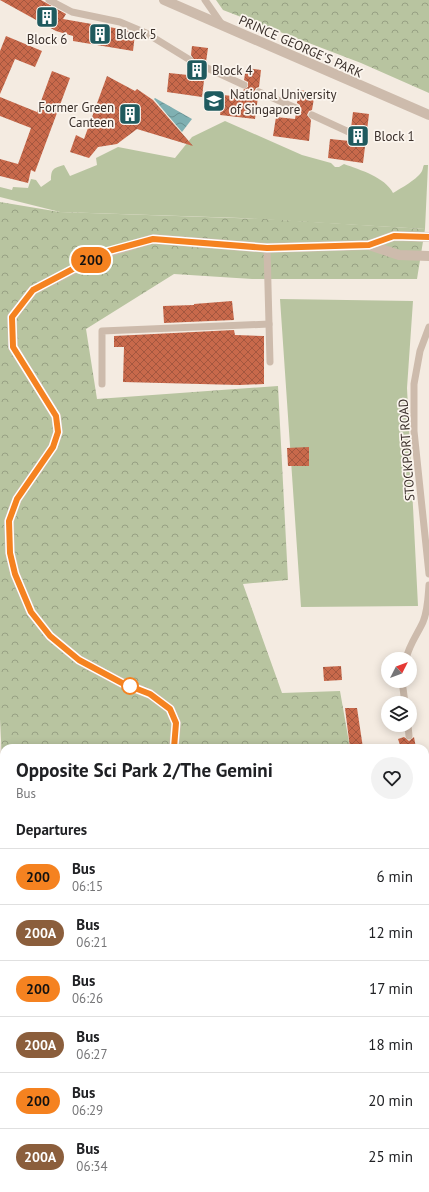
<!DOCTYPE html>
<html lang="en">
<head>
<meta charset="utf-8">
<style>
	body { margin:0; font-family:"PT Sans",sans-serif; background:#f2f2f2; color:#202124; height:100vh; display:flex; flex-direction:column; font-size:15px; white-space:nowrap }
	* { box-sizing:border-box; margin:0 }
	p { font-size:13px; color:#757577 }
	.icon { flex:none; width:22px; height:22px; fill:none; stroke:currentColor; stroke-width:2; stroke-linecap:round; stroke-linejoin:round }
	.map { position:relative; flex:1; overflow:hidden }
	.drawer { position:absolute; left:0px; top:744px; width:429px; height:448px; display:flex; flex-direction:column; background:#fff; border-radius:12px 12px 0 0; box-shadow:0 2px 10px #0003 }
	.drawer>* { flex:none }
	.badge { padding:0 8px; border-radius:13px; font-size:14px; line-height:26px }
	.needle { width:26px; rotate:48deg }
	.tools { position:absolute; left:381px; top:652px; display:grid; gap:8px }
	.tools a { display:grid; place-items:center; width:36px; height:36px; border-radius:50%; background:#fff; box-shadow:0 2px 10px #0003; font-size:20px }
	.map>.badge { position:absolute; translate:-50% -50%; box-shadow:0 0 0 2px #fff }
	h2 { padding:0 16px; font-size:15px; line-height:36px }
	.round { display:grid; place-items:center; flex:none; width:42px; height:42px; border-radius:21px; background:#f2f2f2 }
	.head { display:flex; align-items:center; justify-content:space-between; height:68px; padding:0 16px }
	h1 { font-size:19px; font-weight:700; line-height:30px }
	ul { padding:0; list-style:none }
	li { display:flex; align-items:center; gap:12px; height:56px; padding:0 16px; border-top:1px solid #e0e0e0 }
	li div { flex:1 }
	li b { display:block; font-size:15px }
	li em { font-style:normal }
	li .badge { min-width:44px; font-weight:700; text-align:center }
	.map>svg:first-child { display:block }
	.green { fill:#b8c4a0 }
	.forest { fill:url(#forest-crowns) }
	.water { fill:url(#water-waves) }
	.building { fill:url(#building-cross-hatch) }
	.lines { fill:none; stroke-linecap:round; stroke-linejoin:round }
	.service { stroke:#cdbbac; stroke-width:7 }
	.minor { stroke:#cdbbac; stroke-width:10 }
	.tertiary { stroke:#cdbbac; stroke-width:10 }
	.line-casing { stroke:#fff; stroke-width:9 }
	.line { stroke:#f58220; stroke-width:6 }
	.stop-dot { fill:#fff; stroke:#f58220; stroke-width:2 }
	.labels { text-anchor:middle; stroke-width:3.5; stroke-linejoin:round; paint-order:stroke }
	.poi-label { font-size:13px; fill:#3b302b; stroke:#fbf5ee; text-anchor:start }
	.street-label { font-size:13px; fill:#3b302b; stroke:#fbf5ee }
</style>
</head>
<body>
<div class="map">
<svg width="429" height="1192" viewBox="0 0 429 1192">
	<defs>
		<pattern id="forest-crowns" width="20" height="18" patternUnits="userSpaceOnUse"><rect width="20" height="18" fill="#b8c4a0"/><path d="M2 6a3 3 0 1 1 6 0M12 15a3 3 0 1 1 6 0" fill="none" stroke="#97a083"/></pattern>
		<pattern id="water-waves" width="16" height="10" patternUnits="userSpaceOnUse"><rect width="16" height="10" fill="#7fb0b2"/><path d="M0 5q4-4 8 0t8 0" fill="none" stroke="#699091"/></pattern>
		<pattern id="building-cross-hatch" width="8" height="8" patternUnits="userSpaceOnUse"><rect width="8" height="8" fill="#c8694b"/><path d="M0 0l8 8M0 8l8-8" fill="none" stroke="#a4573f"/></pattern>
	</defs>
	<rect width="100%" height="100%" fill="#f4ebe1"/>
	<g class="green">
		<path d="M 225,121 L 302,155 L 331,163 L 335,167 L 339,167 L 344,164 C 360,170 385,177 393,193 C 400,189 419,178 422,171 C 423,169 423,166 424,165 L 428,165 L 425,229 L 241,218 L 60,212 L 0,197 L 0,187 L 12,190 L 13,187 L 28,188 L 31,179 L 36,180 L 41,187 L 51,180 C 51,168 54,168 64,165 L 70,176 L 97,165 L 96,158 L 118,147 L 175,158 L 192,137 Z"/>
		<polygon points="280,299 413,301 407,388 418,606 301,607"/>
	</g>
	<g class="forest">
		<polygon points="216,0 429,0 429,93 361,63 223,10"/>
		<polygon points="0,202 60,212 265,219 425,229 417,279 252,279 174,274 86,329 97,399 278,386 288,580 243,584 282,693 340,691 350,748 4,748 4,1188 335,1188 349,1192 0,1192 0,764 2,762 0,719"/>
	</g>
	<polygon class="water" points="155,98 192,119 182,132 154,99"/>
	<g class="building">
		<polygon points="0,0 41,0 66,14 63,19 126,30 135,34 133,51 73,41 73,36 56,31"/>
		<polygon points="6,36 42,51 35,67 15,59 0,94 0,51"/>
		<polygon points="192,46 208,48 206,62 202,63 200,67 205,72 202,97 167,92 169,73 188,75 190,65 195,61 191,55"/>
		<polygon points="246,68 261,70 259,87 256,88 254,92 258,97 255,119 220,115 223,95 242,97 243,90 248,87 248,82 244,80"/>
		<polygon points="52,71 70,78 35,172 31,170 28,183 0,176 0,159 18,164 31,128 0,116 0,97 37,112"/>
		<polygon points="107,76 135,91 137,89 153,100 193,146 137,129 117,144 98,147 89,158 70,152 76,135 84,139"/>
		<polygon points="299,90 315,92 312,110 309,111 307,115 311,120 309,141 273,136 276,117 295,119 296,113 300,110 300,105 297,103"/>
		<polygon points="353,112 369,114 363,163 328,158 330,139 350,141 350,138 355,135 355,130 351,128"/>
		<polygon points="232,301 234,320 164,323 163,306 194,305 194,304"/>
		<polygon points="234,330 235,335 264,336 264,384 239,385 123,382 124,347 114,347 114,336"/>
		<polygon points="309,447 309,466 288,466 287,448"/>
		<polygon points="341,666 342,680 324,681 323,667"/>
		<polygon points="345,708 357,708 363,748 350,748"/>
		<polygon points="404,737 409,741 414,737 416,748 401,748 398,739"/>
	</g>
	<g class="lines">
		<g class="service">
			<polyline points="49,0 72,12 120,22 146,33 190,60"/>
			<polyline points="205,0 223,26"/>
			<polyline points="205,67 244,85"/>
			<polyline points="259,92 296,108"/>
			<polyline points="312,115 351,133"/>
			<polyline points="267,248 270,362"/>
			<polyline points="429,327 420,351 414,384 414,431 429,574"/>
			<polyline points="102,384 102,331 269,324"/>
			<path d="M 406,659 C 409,645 417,635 423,622 C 428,610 428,598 429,585"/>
			<polyline points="402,681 405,703"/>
			<polyline points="408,725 409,736"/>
			<polyline points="425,786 429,794"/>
		</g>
		<polyline class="minor" points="164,0 429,115"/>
		<g class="tertiary">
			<polyline points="369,245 399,255 429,256"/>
			<polyline points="174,748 176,723 170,709 150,694 122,683 79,660 50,636 31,612 15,574 10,553 9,521 17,499 53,447 58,432 56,416 13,347 12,317 33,290 105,253 153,239 267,248 369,245 394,236 429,237"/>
			<polyline points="0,862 4,861"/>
		</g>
	</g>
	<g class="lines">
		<g class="line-casing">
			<polyline id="line" points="174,748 176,723 170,709 150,694 122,683 79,660 50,636 31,612 15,574 10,553 9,521 17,499 53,447 58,432 56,416 13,347 12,317 33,290 105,252 153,239 267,248 369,245 394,236 429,237"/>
		</g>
		<use href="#line" class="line"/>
	</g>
	<defs>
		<g id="building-square" transform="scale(1.15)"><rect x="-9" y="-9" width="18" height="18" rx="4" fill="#1f5a5e" stroke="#fbf5ee"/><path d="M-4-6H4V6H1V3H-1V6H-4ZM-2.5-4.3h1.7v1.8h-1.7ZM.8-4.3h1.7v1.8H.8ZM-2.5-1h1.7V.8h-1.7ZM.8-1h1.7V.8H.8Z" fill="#fff"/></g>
		<g id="university-square" transform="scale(1.15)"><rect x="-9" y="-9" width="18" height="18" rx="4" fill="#1f5a5e" stroke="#fbf5ee"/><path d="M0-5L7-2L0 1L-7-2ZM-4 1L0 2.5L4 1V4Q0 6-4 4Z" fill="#fff"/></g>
	</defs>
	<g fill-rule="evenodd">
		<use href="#building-square" x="47" y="17"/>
		<use href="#building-square" x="100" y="34"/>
		<use href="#building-square" x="197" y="70"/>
		<use href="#university-square" x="214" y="101"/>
		<use href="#building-square" x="130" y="114"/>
		<use href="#building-square" x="358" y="136"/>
	</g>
	<circle class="stop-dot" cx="130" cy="686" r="8"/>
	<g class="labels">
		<g class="poi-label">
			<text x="116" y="39">Block 5</text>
			<text x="47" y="44" text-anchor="middle">Block 6</text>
			<text x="212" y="75">Block 4</text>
			<text x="230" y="99">National University<tspan x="230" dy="15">of Singapore</tspan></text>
			<text x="114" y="112" text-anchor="end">Former Green<tspan x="114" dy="15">Canteen</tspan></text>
			<text x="374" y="141">Block 1</text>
		</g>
		<g class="street-label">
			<text transform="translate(301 46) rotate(24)" y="5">PRINCE GEORGE'S PARK</text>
			<text transform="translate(406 450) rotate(-94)" y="5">STOCKPORT ROAD</text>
		</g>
	</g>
</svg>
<div class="tools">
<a><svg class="needle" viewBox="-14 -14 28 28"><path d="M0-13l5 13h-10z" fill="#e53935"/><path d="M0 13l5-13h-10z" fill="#757577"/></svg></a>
<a><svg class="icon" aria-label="layers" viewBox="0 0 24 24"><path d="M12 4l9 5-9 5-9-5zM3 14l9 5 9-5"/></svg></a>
</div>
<b class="badge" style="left:91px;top:260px;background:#f58220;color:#111">200</b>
<section class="drawer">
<div class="head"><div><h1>Opposite Sci Park 2/The Gemini</h1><p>Bus</p></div><a class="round"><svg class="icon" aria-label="heart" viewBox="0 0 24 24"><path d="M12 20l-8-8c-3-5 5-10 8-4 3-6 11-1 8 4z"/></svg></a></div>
<h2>Departures</h2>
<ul>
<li><span class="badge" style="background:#f58220;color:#111">200</span><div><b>Bus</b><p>06:15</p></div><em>6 min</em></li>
<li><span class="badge" style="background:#8b5e3c;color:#fff">200A</span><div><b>Bus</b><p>06:21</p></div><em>12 min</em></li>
<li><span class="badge" style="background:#f58220;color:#111">200</span><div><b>Bus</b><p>06:26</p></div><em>17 min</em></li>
<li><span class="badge" style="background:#8b5e3c;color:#fff">200A</span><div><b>Bus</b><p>06:27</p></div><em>18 min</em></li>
<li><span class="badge" style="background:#f58220;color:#111">200</span><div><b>Bus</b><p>06:29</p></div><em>20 min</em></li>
<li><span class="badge" style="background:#8b5e3c;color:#fff">200A</span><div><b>Bus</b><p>06:34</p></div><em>25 min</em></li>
</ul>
</section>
</div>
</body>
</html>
